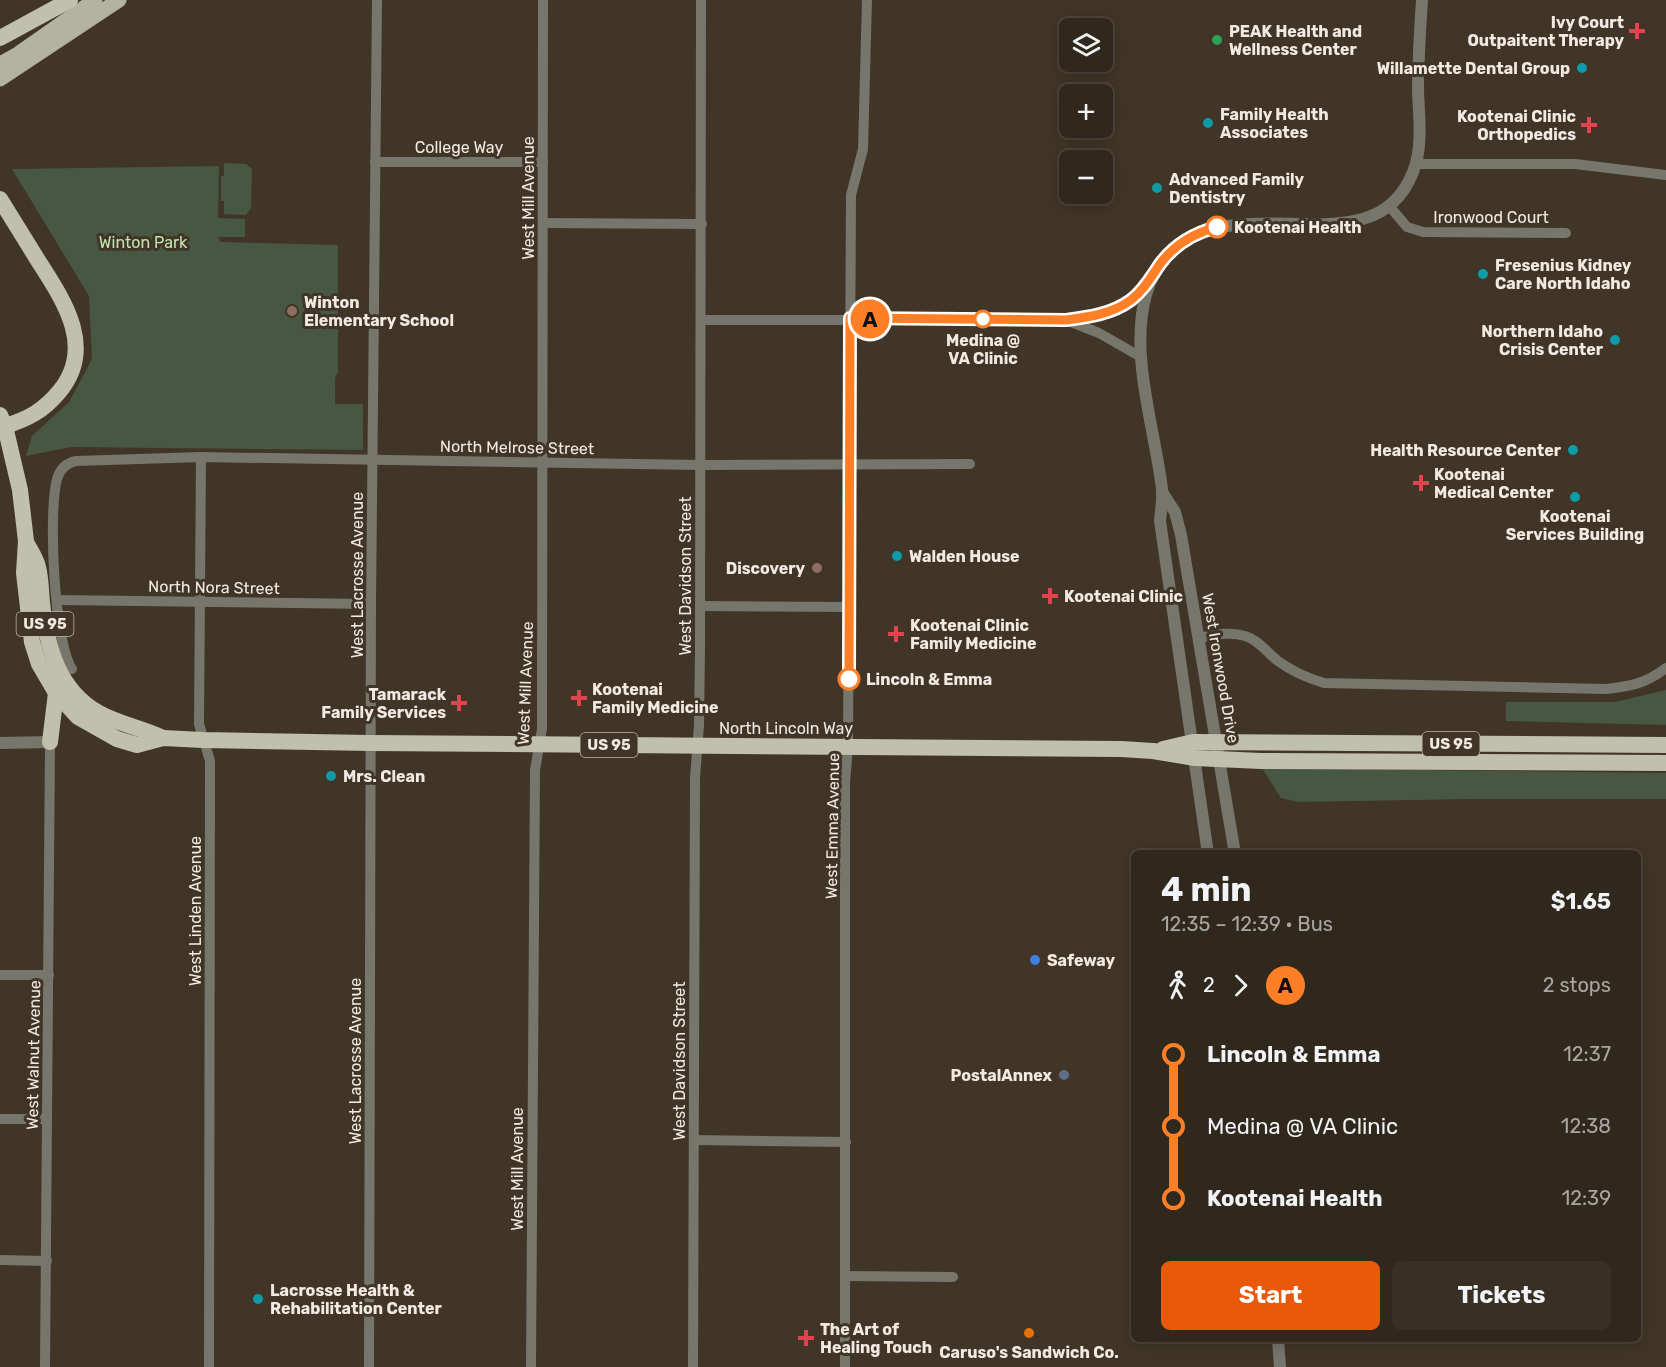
<!DOCTYPE html>
<html lang="en">
<head>
<meta charset="utf-8">
<style>
	body { margin:0; font-family:Rubik,sans-serif; background:#383025; color:#f1f3f6; height:100vh; display:flex; flex-direction:column; font-size:22px; white-space:nowrap }
	* { box-sizing:border-box; margin:0 }
	p { font-size:20px; color:#a8a6a3 }
	.icon { flex:none; width:33px; height:33px; fill:none; stroke:currentColor; stroke-width:2; stroke-linecap:round; stroke-linejoin:round }
	.map { position:relative; flex:1; overflow:hidden }
	.side { position:absolute; left:1131px; top:850px; width:510px; height:492px; display:flex; flex-direction:column; background:#30281c; border-radius:9px; box-shadow:0 3px 15px #0003,0 0 0 2px #4b443b }
	.side>* { flex:none }
	.badge { padding:0 12px; border-radius:20px; font-size:21px; line-height:39px }
	.fabs { position:absolute; left:1059px; top:18px; display:grid; gap:12px }
	.fabs a { display:grid; place-items:center; width:54px; height:54px; border-radius:9px; background:#30281c; box-shadow:0 3px 15px #0003,0 0 0 2px #4b443b; font-size:30px }
	.map>.badge { position:absolute; translate:-50% -50%; box-shadow:0 0 0 3px #fff }
	.legs { display:flex; align-items:center; gap:9px; height:66px; padding:0 30px; font-size:20px }
	.legs p { margin-inline-start:auto }
	.head { display:flex; align-items:center; justify-content:space-between; height:102px; padding:0 30px }
	h1 { font-size:33px; font-weight:700; line-height:45px }
	.primary-button { display:flex; gap:12px; margin-top:auto; padding:12px 30px }
	.primary-button a { flex:1; height:69px; border-radius:9px; background:#ea580c; color:#fff; font-size:24px; font-weight:700; line-height:69px; text-align:center }
	.primary-button a+a { background:#383025; color:#f1f3f6 }
	ul { padding:0 30px; list-style:none }
	li { display:flex; align-items:center; gap:21px; height:72px; font-size:22px }
	li i { display:grid; place-items:center; width:9px; height:100%; margin:0 8px; background:currentColor }
	li i::after { content:''; width:15px; height:15px; margin:-8px; border:4px solid; border-radius:50%; background:#30281c }
	li p { margin-inline-start:auto }
	li:first-child i { background:linear-gradient(#0000 50%,currentColor 0) }
	li:last-child i { background:linear-gradient(currentColor 50%,#0000 0) }
	.map>svg:first-child { display:block }
	.green { fill:#485741 }
	.lines { fill:none; stroke-linecap:round; stroke-linejoin:round }
	.minor { stroke:#76766d; stroke-width:10 }
	.tertiary { stroke:#76766d; stroke-width:12 }
	.primary { stroke:#b4b3a2; stroke-width:15 }
	.trunk { stroke:#c0c0ac; stroke-width:16 }
	.line-1-casing { stroke:#fff; stroke-width:14 }
	.line-1 { stroke:#ff7f27; stroke-width:9 }
	.health-dot { fill:#e0444e; stroke:#403526; stroke-width:2 }
	.leisure-dot { fill:#2e9e5b; stroke:#403526; stroke-width:2 }
	.culture-dot { fill:#0f9aa8; stroke:#403526; stroke-width:2 }
	.stop-1-dot { fill:#fff; stroke:#ff7f27; stroke-width:3 }
	.education-dot { fill:#8d6e63; stroke:#403526; stroke-width:2 }
	.shop-dot { fill:#3f7fe0; stroke:#403526; stroke-width:2 }
	.service-dot { fill:#5c6f8a; stroke:#403526; stroke-width:2 }
	.food-dot { fill:#e8710a; stroke:#403526; stroke-width:2 }
	.labels { text-anchor:middle; stroke-width:6; stroke-linejoin:round; paint-order:stroke }
	.shield { fill:#403526; stroke:#bdb4aa; stroke-width:1.5 }
	.shield-label { font-size:15px; font-weight:bold; fill:#f2eae2 }
	.poi-label { font-size:16px; font-weight:bold; fill:#f2eae2; stroke:#403526; text-anchor:start }
	.street-label { font-size:16px; fill:#f2eae2; stroke:#403526 }
	.stop-label { font-size:16px; font-weight:bold; fill:#f2eae2; stroke:#403526; text-anchor:start }
	.park-label { font-size:16px; fill:#c0e3b0; stroke:#403526 }
</style>
</head>
<body>
<div class="map">
<svg width="1666" height="1367" viewBox="0 0 1666 1367">
	<rect width="100%" height="100%" fill="#403526"/>
	<g class="green">
		<polygon points="224,163 246,164 252,169 251,208 246,215 224,214 224,201 221,201 221,176 224,176"/>
		<polygon points="219,166 218,218 245,219 245,237 218,237 221,242 338,245 338,372 335,378 335,404 363,404 363,450 71,447 26,456 32,436 69,402 92,359 89,296 12,169"/>
		<polygon points="1666,690 1666,725 1506,721 1506,702 1615,702"/>
		<polygon points="1262,768 1666,773 1666,799 1470,799 1298,802 1281,798"/>
	</g>
	<g class="lines">
		<g class="minor">
			<polyline points="375,162 543,162"/>
			<polyline points="1416,164 1575,164 1666,175"/>
			<polyline points="1390,207 1407,227 1423,232 1566,233"/>
			<polyline points="543,223 702,224"/>
			<path d="M 1069,319 C 1105,315 1125,308 1150,281"/>
			<polyline points="702,320 1066,320 1099,333 1141,357"/>
			<polyline points="201,457 199,724 210,761 209,1367"/>
			<polyline points="57,600 371,604"/>
			<polyline points="700,606 849,607"/>
			<path d="M 1199,638 C 1214,635 1230,631 1245,636 C 1259,640 1267,653 1278,661 C 1293,672 1307,678 1324,683 L 1606,689 C 1631,686 1645,684 1666,668"/>
			<path d="M 72,669 C 54,641 48,513 57,479 C 60,469 66,463 76,461 L 201,457 L 701,465 L 970,464"/>
			<polyline points="0,975 49,975"/>
			<polyline points="0,1119 47,1119"/>
			<polyline points="694,1140 846,1142"/>
			<polyline points="0,1260 47,1261"/>
			<polyline points="846,1276 953,1277"/>
			<polyline points="45,1367 50,742"/>
			<polyline points="369,1367 371,604 377,0"/>
			<polyline points="531,1367 535,770 542,729 543,0"/>
			<polyline points="693,1367 695,778 699,725 700,649 701,0"/>
			<polyline points="845,1367 845,783 848,746 851,195 863,149 867,0"/>
		</g>
		<g class="tertiary">
			<polyline points="1162,492 1175,512 1181,535 1235,854"/>
			<polyline points="0,743 50,742"/>
			<path d="M 1208,854 L 1160,521 C 1161,510 1163,499 1162,489 C 1155,429 1129,354 1146,295 C 1150,279 1158,265 1171,253 C 1241,184 1374,272 1413,172 C 1423,148 1419,117 1418,91 C 1418,61 1420,30 1422,0"/>
			<polyline points="1278,1340 1280,1367"/>
		</g>
		<g class="primary">
			<polyline points="0,64 18,54 95,0"/>
			<polyline points="0,79 119,0"/>
		</g>
		<g class="trunk">
			<polyline points="0,38 70,0"/>
			<path d="M 0,199 C 13,220 26,241 39,262 C 64,301 96,348 59,392 C 43,411 28,419 5,426"/>
			<polyline points="0,415 5,426 20,490 26,541 24,573 32,642 39,664 56,693 78,717 117,739 137,745 163,738 203,740 370,743 1121,749 1153,751 1195,758 1261,761 1666,763"/>
			<path d="M 26,542 C 30,550 36,558 38,567 C 41,578 41,592 42,603 C 47,647 58,690 99,713 C 119,724 142,728 163,738"/>
			<polyline points="50,742 56,693"/>
			<polyline points="1163,749 1193,742 1666,745"/>
		</g>
	</g>
	<g class="lines">
		<g class="line-1-casing">
			<path id="line-1" d="M 849,679 L 850,318 L 1066,320 C 1089,317 1112,314 1131,300 C 1144,290 1151,277 1160,264 C 1174,245 1194,233 1217,227"/>
		</g>
		<use href="#line-1" class="line-1"/>
	</g>
	<g class="health-dot">
		<path d="M1634 22h6v6h6v6h-6v6h-6v-6h-6v-6h6z"/>
		<path d="M1586 116h6v6h6v6h-6v6h-6v-6h-6v-6h6z"/>
		<path d="M1418 474h6v6h6v6h-6v6h-6v-6h-6v-6h6z"/>
		<path d="M1047 587h6v6h6v6h-6v6h-6v-6h-6v-6h6z"/>
		<path d="M893 625h6v6h6v6h-6v6h-6v-6h-6v-6h6z"/>
		<path d="M576 689h6v6h6v6h-6v6h-6v-6h-6v-6h6z"/>
		<path d="M456 694h6v6h6v6h-6v6h-6v-6h-6v-6h6z"/>
		<path d="M803 1329h6v6h6v6h-6v6h-6v-6h-6v-6h6z"/>
	</g>
	<circle class="leisure-dot" cx="1217" cy="40" r="6"/>
	<g class="culture-dot">
		<circle cx="1582" cy="68" r="6"/>
		<circle cx="1208" cy="123" r="6"/>
		<circle cx="1157" cy="188" r="6"/>
		<circle cx="1483" cy="274" r="6"/>
		<circle cx="1615" cy="340" r="6"/>
		<circle cx="1573" cy="450" r="6"/>
		<circle cx="1575" cy="497" r="6"/>
		<circle cx="897" cy="556" r="6"/>
		<circle cx="331" cy="776" r="6"/>
		<circle cx="258" cy="1299" r="6"/>
	</g>
	<g class="stop-1-dot">
		<circle cx="1217" cy="227" r="10"/>
		<circle cx="983" cy="319" r="8"/>
		<circle cx="849" cy="679" r="10"/>
	</g>
	<g class="education-dot">
		<circle cx="292" cy="311" r="6"/>
		<circle cx="817" cy="568" r="6"/>
	</g>
	<circle class="shop-dot" cx="1035" cy="960" r="6"/>
	<circle class="service-dot" cx="1064" cy="1075" r="6"/>
	<circle class="food-dot" cx="1029" cy="1333" r="6"/>
	<g class="labels">
		<g class="shield">
			<rect x="16.5" y="612" width="57" height="24" rx="4.5"/>
			<rect x="1422.5" y="732" width="57" height="24" rx="4.5"/>
			<rect x="580.5" y="733" width="57" height="24" rx="4.5"/>
		</g>
		<g class="shield-label">
			<text x="45" y="629">US 95</text>
			<text x="1451" y="749">US 95</text>
			<text x="609" y="750">US 95</text>
		</g>
		<g class="poi-label">
			<text x="1624" y="28" text-anchor="end">Ivy Court<tspan x="1624" dy="18">Outpaitent Therapy</tspan></text>
			<text x="1229" y="37">PEAK Health and<tspan x="1229" dy="18">Wellness Center</tspan></text>
			<text x="1570" y="74" text-anchor="end">Willamette Dental Group</text>
			<text x="1220" y="120">Family Health<tspan x="1220" dy="18">Associates</tspan></text>
			<text x="1576" y="122" text-anchor="end">Kootenai Clinic<tspan x="1576" dy="18">Orthopedics</tspan></text>
			<text x="1169" y="185">Advanced Family<tspan x="1169" dy="18">Dentistry</tspan></text>
			<text x="1495" y="271">Fresenius Kidney<tspan x="1495" dy="18">Care North Idaho</tspan></text>
			<text x="304" y="308">Winton<tspan x="304" dy="18">Elementary School</tspan></text>
			<text x="1603" y="337" text-anchor="end">Northern Idaho<tspan x="1603" dy="18">Crisis Center</tspan></text>
			<text x="1561" y="456" text-anchor="end">Health Resource Center</text>
			<text x="1434" y="480">Kootenai<tspan x="1434" dy="18">Medical Center</tspan></text>
			<text x="1575" y="522" text-anchor="middle">Kootenai<tspan x="1575" dy="18">Services Building</tspan></text>
			<text x="909" y="562">Walden House</text>
			<text x="805" y="574" text-anchor="end">Discovery</text>
			<text x="1064" y="602">Kootenai Clinic</text>
			<text x="910" y="631">Kootenai Clinic<tspan x="910" dy="18">Family Medicine</tspan></text>
			<text x="592" y="695">Kootenai<tspan x="592" dy="18">Family Medicine</tspan></text>
			<text x="446" y="700" text-anchor="end">Tamarack<tspan x="446" dy="18">Family Services</tspan></text>
			<text x="343" y="782">Mrs. Clean</text>
			<text x="1047" y="966">Safeway</text>
			<text x="1052" y="1081" text-anchor="end">PostalAnnex</text>
			<text x="270" y="1296">Lacrosse Health &amp;<tspan x="270" dy="18">Rehabilitation Center</tspan></text>
			<text x="820" y="1335">The Art of<tspan x="820" dy="18">Healing Touch</tspan></text>
			<text x="1029" y="1358" text-anchor="middle">Caruso's Sandwich Co.</text>
		</g>
		<g class="street-label">
			<text x="459" y="153">College Way</text>
			<text transform="translate(528 198) rotate(-90)" y="6">West Mill Avenue</text>
			<text x="1491" y="223">Ironwood Court</text>
			<text transform="translate(517 447) rotate(1)" y="6">North Melrose Street</text>
			<text transform="translate(357 575) rotate(-90)" y="6">West Lacrosse Avenue</text>
			<text transform="translate(685 576) rotate(-90)" y="6">West Davidson Street</text>
			<text transform="translate(214 587) rotate(1)" y="6">North Nora Street</text>
			<text transform="translate(1221 668) rotate(80)" y="6">West Ironwood Drive</text>
			<text transform="translate(525 683) rotate(-88)" y="6">West Mill Avenue</text>
			<text x="786" y="734">North Lincoln Way</text>
			<text transform="translate(832 826) rotate(-89)" y="6">West Emma Avenue</text>
			<text transform="translate(195 911) rotate(-90)" y="6">West Linden Avenue</text>
			<text transform="translate(33 1055) rotate(-89)" y="6">West Walnut Avenue</text>
			<text transform="translate(355 1061) rotate(-90)" y="6">West Lacrosse Avenue</text>
			<text transform="translate(679 1061) rotate(-90)" y="6">West Davidson Street</text>
			<text transform="translate(517 1169) rotate(-90)" y="6">West Mill Avenue</text>
		</g>
		<g class="stop-label">
			<text x="1234" y="233">Kootenai Health</text>
			<text x="983" y="346" text-anchor="middle">Medina @<tspan x="983" dy="18">VA Clinic</tspan></text>
			<text x="866" y="685">Lincoln &amp; Emma</text>
		</g>
		<g class="park-label">
			<text x="143" y="248">Winton Park</text>
		</g>
	</g>
</svg>
<div class="fabs">
<a><svg class="icon" aria-label="layers" viewBox="0 0 24 24"><path d="M12 4l9 5-9 5-9-5zM3 14l9 5 9-5"/></svg></a>
<a>+</a>
<a>−</a>
</div>
<b class="badge" style="left:870px;top:319px;background:#ff7f27;color:#111">A</b>
<section class="side">
<div class="head"><div><h1>4 min</h1><p>12:35 – 12:39 · Bus</p></div><b>$1.65</b></div>
<div class="legs"><svg class="icon" aria-label="walk" viewBox="0 0 24 24"><circle cx="13" cy="4" r="2"/><path d="M13 8l-2 6 4 7M11 14l-3 7M7 12l3-4h3l4 4"/></svg>2<svg class="icon" aria-label="forward" viewBox="0 0 24 24"><path d="M9 5l7 7-7 7"/></svg><b class="badge" style="background:#ff7f27;color:#111">A</b><p>2 stops</p></div>
<ul>
<li><i style="color:#ff7f27"></i><b>Lincoln &amp; Emma</b><p>12:37</p></li>
<li><i style="color:#ff7f27"></i><span>Medina @ VA Clinic</span><p>12:38</p></li>
<li><i style="color:#ff7f27"></i><b>Kootenai Health</b><p>12:39</p></li>
</ul>
<div class="primary-button"><a>Start</a><a>Tickets</a></div>
</section>
</div>
</body>
</html>
